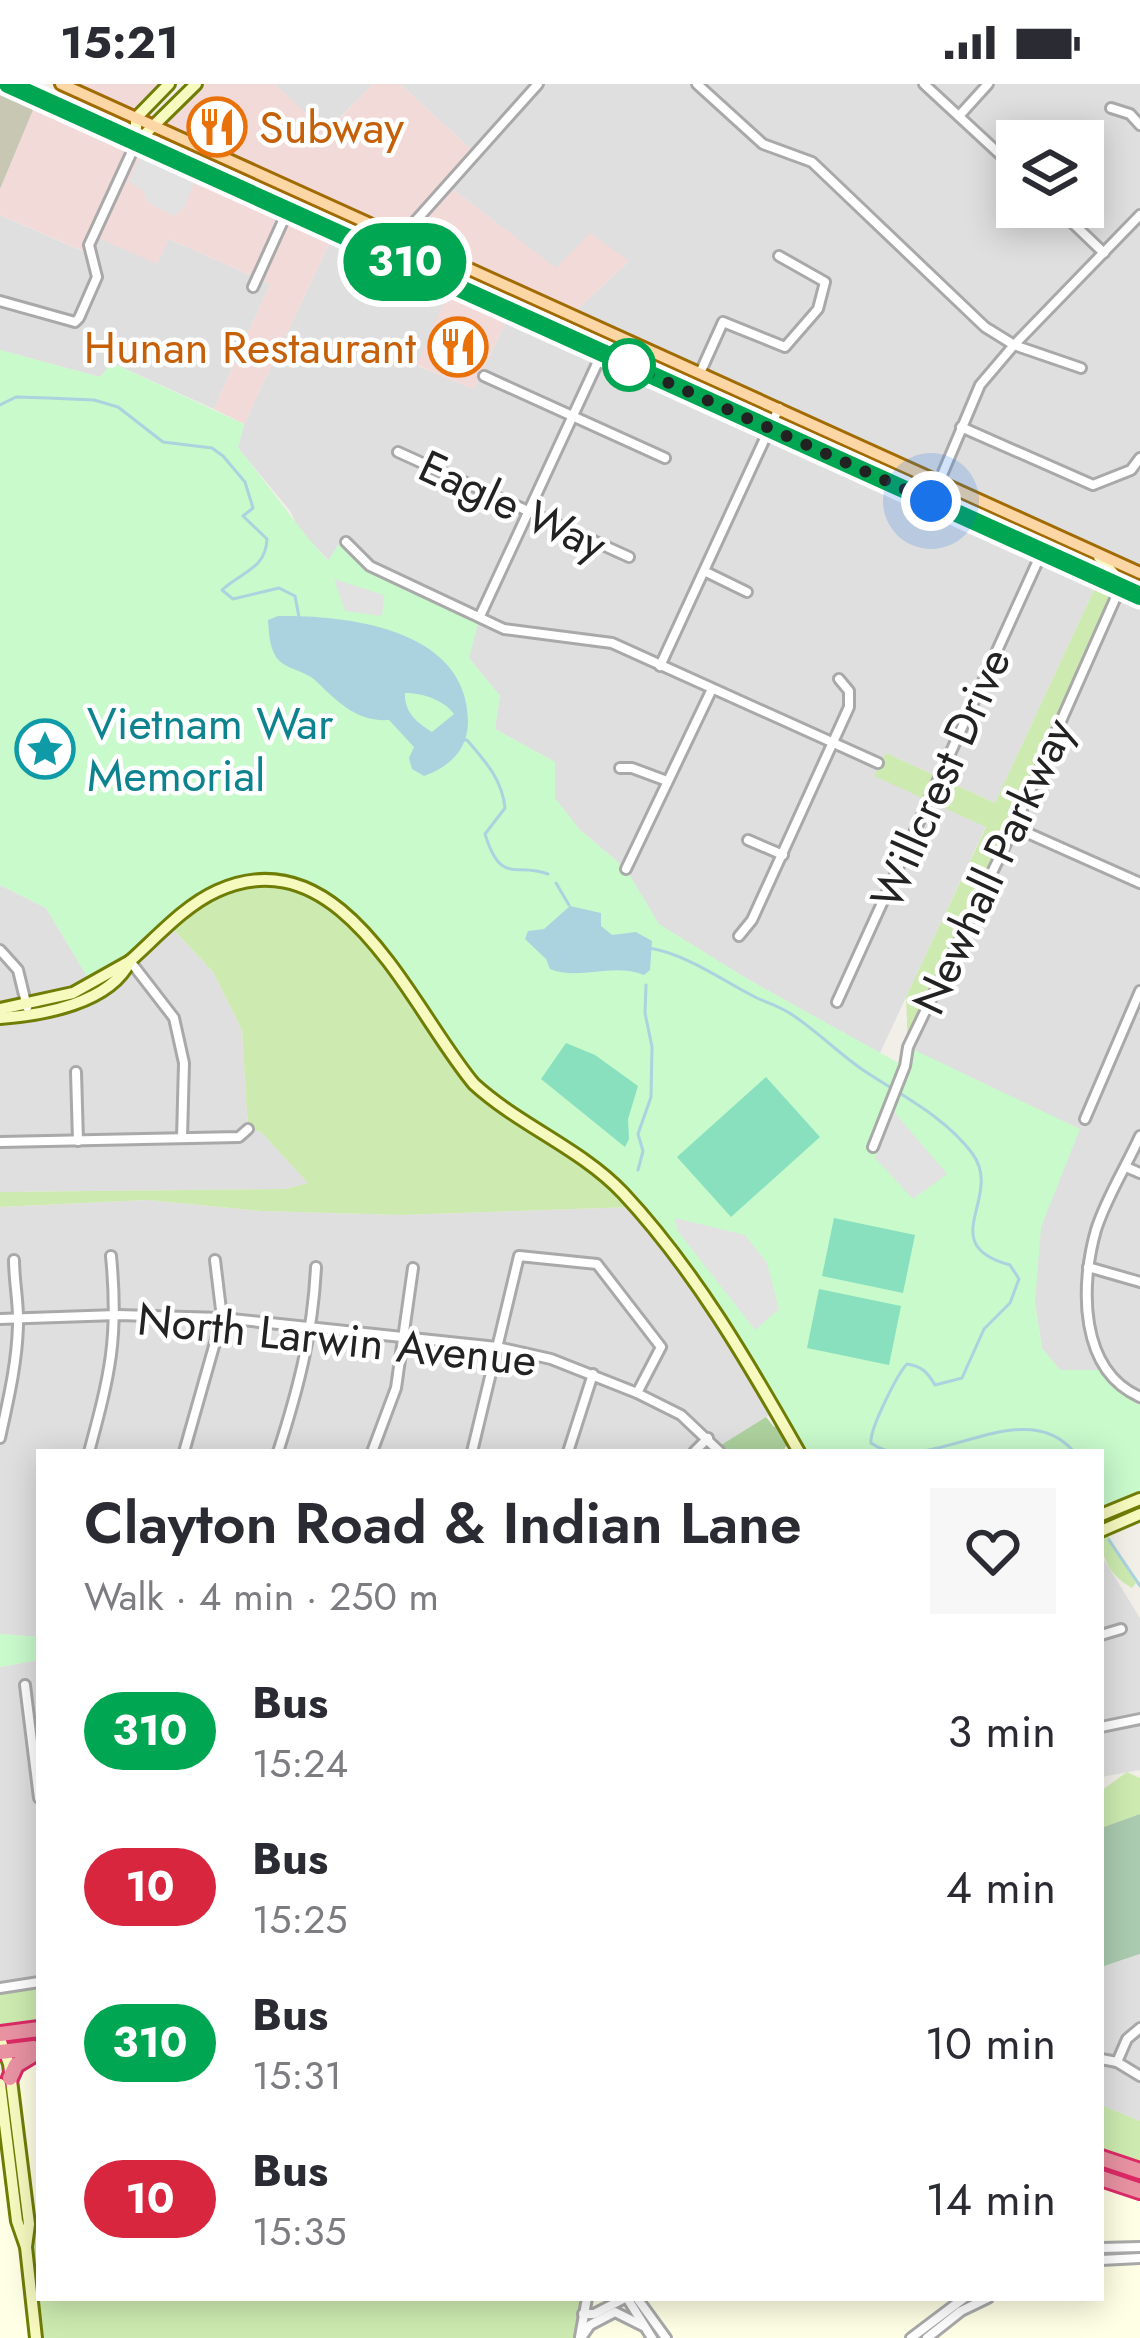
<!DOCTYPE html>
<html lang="en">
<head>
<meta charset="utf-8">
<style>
	body { margin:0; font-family:Jost,sans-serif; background:#f7f7f7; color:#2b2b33; height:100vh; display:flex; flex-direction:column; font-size:45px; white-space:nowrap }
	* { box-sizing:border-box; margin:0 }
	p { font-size:39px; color:#7c7c81 }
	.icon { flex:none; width:66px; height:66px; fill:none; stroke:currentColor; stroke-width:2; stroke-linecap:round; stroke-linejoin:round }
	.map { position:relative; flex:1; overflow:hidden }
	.sheet { position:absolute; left:36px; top:1365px; width:1068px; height:852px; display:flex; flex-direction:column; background:#fff; border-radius:0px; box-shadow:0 6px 30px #0003 }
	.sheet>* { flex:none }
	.badge { padding:0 24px; border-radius:39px; font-size:42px; line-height:78px }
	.controls { position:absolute; left:996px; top:36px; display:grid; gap:24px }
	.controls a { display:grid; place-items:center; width:108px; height:108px; border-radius:0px; background:#fff; box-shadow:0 6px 30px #0003; font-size:60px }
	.you { position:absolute; width:60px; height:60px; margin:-30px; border:9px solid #fff; border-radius:50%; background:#1a73e8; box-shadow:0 0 0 18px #1a73e833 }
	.map>.badge { position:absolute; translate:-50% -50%; box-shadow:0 0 0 6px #fff }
	.round { display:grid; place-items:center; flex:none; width:126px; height:126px; border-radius:0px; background:#f7f7f7 }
	.overview { display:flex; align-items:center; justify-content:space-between; height:204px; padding:0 48px }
	h1 { font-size:57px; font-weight:600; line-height:90px }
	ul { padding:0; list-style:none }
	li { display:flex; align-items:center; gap:36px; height:156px; padding:0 48px }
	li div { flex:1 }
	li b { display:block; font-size:45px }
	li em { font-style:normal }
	li .badge { min-width:132px; font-weight:700; text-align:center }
	.status { display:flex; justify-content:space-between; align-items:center; height:84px; padding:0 60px; background:#fff; direction:ltr }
	.status svg { height:33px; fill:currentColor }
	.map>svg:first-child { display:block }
	.residential { fill:#e0dfdf; fill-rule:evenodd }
	.commercial { fill:#f2dad9 }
	.education { fill:#ffffe5 }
	.construction { fill:#c7c7b4 }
	.grass { fill:#cdebb0 }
	.forest { fill:#add19e }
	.cemetery { fill:#aacbaf }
	.park { fill:#c8facc }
	.pitch { fill:#88e0be }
	.parking { fill:#e2e2e2 }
	.water { fill:#aad3df; fill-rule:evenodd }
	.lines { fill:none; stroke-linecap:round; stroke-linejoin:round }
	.stream { stroke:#aad3df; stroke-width:3 }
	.street-casing { stroke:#a9a9a9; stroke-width:14 }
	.secondary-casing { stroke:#707d05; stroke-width:16 }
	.primary-casing { stroke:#a06b00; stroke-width:16 }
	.highway-casing { stroke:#dc2a67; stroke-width:20 }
	.street { stroke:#fff; stroke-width:8 }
	.secondary { stroke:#f7fabf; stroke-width:10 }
	.primary { stroke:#fcd6a4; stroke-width:10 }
	.highway { stroke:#e892a2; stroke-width:14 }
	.line-casing { stroke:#fff; stroke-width:27 }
	.line { stroke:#00a651; stroke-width:18 }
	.walk { stroke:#222; stroke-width:12; stroke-dasharray:0 21.6 }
	.stop-dot { fill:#fff; stroke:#00a651; stroke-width:6 }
	.labels { text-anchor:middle; stroke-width:9; stroke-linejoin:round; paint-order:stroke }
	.food-label { font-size:45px; fill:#c56008; stroke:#fff; text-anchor:start }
	.street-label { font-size:45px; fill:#222; stroke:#fff }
	.culture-label { font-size:45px; fill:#0d838f; stroke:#fff; text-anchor:start }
</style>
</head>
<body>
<div class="status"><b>15:21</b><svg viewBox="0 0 49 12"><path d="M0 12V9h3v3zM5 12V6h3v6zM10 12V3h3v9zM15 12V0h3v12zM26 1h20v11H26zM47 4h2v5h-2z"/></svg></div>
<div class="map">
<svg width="1140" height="2254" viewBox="0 0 1140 2254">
	<rect width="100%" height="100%" fill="#f2efe9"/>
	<g class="residential">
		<polygon points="275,0 373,0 325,49"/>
		<path d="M 400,0 L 1140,0 L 1140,489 L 572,230 L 628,178 L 556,185 L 446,100 L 474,68 ZM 1017,57 L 1083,57 L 1083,123 L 1017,123 Z"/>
		<polygon points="0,131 89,170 93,151 169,155 270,200 214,325 112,279 100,293 0,266"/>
		<polygon points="335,147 452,199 418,282 474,305 511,227 1099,495 995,719 886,669 875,691 986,742 880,969 749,896 658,840 626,785 580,746 554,714 555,678 495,645 500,612 469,574 343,454 329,477 297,443 291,428 238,364 244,340"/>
		<polygon points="1120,504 1140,512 1140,1313 1103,1286 1060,1287 1042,1264 1035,1219 908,963"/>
		<polygon points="0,801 46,824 91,899 0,925"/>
		<polygon points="170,842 213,888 242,946 248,1045 261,1048 309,1099 286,1105 0,1108 0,934 29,932 91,911"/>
		<polygon points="147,1116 262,1127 401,1131 634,1123 724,1240 776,1327 719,1363 720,1368 39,1368 39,1553 0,1550 0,1123"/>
		<polygon points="1101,1471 1140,1534 1140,1686 1101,1693"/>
		<polygon points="39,1576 39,1898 0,1904 0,1583"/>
		<polygon points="1140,1870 1140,2037 1101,2021 1101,1883"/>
	</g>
	<g class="commercial">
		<polygon points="61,0 169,0 136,34"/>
		<polygon points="196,0 275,0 326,49 373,0 400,0 474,68 447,101 556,184 590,149 629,177 572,230 156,42"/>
		<polygon points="38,14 335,147 244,340 214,325 270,200 169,155 157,180 94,152 90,170 0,131 0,105"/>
		<polygon points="452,199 511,227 474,305 417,281"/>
	</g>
	<polygon class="education" points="39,1974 39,2214 1101,2214 1101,2094 1140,2107 1140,2254 0,2254 0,1988"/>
	<polygon class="construction" points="0,0 38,14 0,105"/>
	<g class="grass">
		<polygon points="1099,495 1120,504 1014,743 908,963 906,913 986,743 874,692 886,669 995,719"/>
		<polygon points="264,797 317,808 634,1123 401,1131 262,1127 147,1116 0,1123 0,1108 286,1105 308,1099 261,1048 248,1045 242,946 213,888 170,842 214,808"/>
		<path d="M 1105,1446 L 1136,1499 L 1132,1504 C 1108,1490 1101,1474 1101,1447 Z"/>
		<polygon points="1127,1688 1140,1694 1140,1730 1101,1744 1101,1707"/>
		<polygon points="39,1898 39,1945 0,1950 0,1904"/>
		<polygon points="39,1990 39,2214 587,2214 579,2254 36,2254 26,2163 37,2137"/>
		<polygon points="1101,2021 1140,2037 1140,2087 1101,2074"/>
	</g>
	<polygon class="forest" points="766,1333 774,1343 781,1337 790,1354 783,1368 720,1368 718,1363"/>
	<polygon class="cemetery" points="1140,1730 1140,1870 1101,1883 1101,1744"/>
	<g class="park">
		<path d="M 0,266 L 100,293 L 112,279 L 244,340 L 238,364 C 269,401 295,441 328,477 L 343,453 L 357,472 L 480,532 L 469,574 L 500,612 L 495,645 L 555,678 L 555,714 L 580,746 L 626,785 L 659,840 L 749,896 L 904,982 L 908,963 L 1080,1045 L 1041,1143 L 1035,1219 L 1042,1264 L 1060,1286 L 1104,1286 L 1140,1313 L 1140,1415 L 1101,1431 L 1101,1368 L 799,1368 L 752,1285 L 622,1108 L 492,1017 L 349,830 L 280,798 L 214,808 L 130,877 L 91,899 L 46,824 L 0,801 Z"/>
		<polygon points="0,1550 39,1553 39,1576 0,1583"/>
	</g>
	<g class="pitch">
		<polygon points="566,959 595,971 638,1002 628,1035 629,1055 625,1063 541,995"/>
		<polygon points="766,993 820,1053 731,1133 677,1073"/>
		<polygon points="834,1134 915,1151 903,1209 822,1192"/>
		<polygon points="819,1205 901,1222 889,1281 807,1264"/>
	</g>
	<g class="parking">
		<polygon points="141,72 195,97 184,124 174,132 147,118 144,108 129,97"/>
		<polygon points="334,495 384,511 382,532 345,527"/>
		<polygon points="894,1028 947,1090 913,1115 875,1074"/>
		<polygon points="675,1134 745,1151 767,1179 779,1225 755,1246 677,1146"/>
	</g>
	<g class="water">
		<path d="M 278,532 C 349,531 469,545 468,639 C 467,668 448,683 424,692 L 412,685 L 409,674 L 414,663 L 389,636 C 356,638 337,617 316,597 C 305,586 285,586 276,573 C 269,562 269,548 268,536 ZM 405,609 C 423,609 444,616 454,630 L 432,648 C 417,639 404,628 405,609 Z"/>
		<path d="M 570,822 L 601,829 L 601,842 L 612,851 L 636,848 L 652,857 L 650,886 L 644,891 C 613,878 579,897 550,885 L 546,875 L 525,855 L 528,847 L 544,845 Z"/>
	</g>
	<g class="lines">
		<g class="stream">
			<path d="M 0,321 L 16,313 L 48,314 L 94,316 L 118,323 L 163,358 L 212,364 L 223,372 L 245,398 L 253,424 L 243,432 L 267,455 C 266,485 241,488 222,506 L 233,515 L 279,504 L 295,512 L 299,533"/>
			<path d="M 463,656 L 467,656 C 485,677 502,695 505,724 L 485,750 C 501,802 516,778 548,790"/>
			<polyline points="556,799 569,821"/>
			<path d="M 649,864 C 687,870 723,897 757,914 C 768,919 781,923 791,930 C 816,946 838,969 863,986 C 902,1012 944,1032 972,1069 C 1005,1113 933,1160 1010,1181 L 1019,1195 L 1010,1219 L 984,1245 L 962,1294 L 935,1301 C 928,1289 922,1282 907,1280 C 898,1289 869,1346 871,1359 C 924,1398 1022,1305 1074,1368"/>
			<polyline points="638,1086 643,1067 638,1050 651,1013 652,963 645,929 646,901"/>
			<polyline points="1109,1456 1140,1502"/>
		</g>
		<g class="street-casing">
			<g id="street">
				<polyline points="697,0 763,60 812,78 985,243 1014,261 1081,284"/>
				<polyline points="924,0 1017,86"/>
				<polyline points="1111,24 1130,30 1140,41"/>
				<polyline points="959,32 988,0"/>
				<polyline points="1056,123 1104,169"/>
				<polyline points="387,169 538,0"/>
				<polyline points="253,203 288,126"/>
				<polyline points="0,217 75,238 79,234 97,193 89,161 136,59"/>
				<polyline points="700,289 723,238 785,263 818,225 825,198 779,172"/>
				<polyline points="484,292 665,374"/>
				<polyline points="961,343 1093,401 1131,386 1140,374"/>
				<polyline points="398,368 629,473"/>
				<polyline points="931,417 980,301 1014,261 1140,131"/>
				<polyline points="346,458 370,482 504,545 612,559 878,679"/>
				<polyline points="704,487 747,508"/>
				<polyline points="480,532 602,269"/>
				<polyline points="660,582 779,324"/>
				<polyline points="620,684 632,684 667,697"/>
				<polyline points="1014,743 1140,799"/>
				<polyline points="748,756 783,771"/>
				<polyline points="626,785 712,605"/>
				<polyline points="739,852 752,836 849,623 849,607 839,595"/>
				<polyline points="0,866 18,886 27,923"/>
				<polyline points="130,877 174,934 184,979 182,1054"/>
				<polyline points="837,918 1041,470"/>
				<polyline points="76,988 78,1057"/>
				<polyline points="1085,1035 1140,907"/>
				<path d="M 1140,1052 C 1126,1083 1106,1114 1096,1146 C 1080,1202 1079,1286 1140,1313"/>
				<polyline points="0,1058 239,1053 248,1045"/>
				<polyline points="873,1063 905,982 908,963 1014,743 1120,504"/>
				<polyline points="1126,1083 1140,1089"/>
				<polyline points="1088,1183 1140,1198"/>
				<polyline points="0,1235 117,1231 222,1234 497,1263 551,1275 637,1309 681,1331 720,1368"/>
				<path d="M 0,1354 C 8,1317 17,1280 18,1241 C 19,1221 14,1197 14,1176"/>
				<path d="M 89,1368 C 110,1290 119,1254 111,1172"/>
				<polyline points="184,1368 222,1234 215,1176"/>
				<path d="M 278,1368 C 298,1306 313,1249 316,1183"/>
				<polyline points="372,1368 396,1304 413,1184"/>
				<polyline points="472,1368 519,1172 597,1180 661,1263 637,1309"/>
				<polyline points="568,1368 593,1290"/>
				<polyline points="694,1368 708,1354"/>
				<polyline points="1101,1551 1121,1545"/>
				<polyline points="25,1601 39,1714"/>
				<polyline points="1101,1643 1140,1635"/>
				<polyline points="0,1904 39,1898"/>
				<polyline points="1101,1975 1117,1978 1140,1992"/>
				<polyline points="1117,1978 1127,1955 1140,1944"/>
				<polyline points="1101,2164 1140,2163"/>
				<polyline points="1101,2176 1140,2174"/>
				<polyline points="627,2214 652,2254"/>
				<polyline points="637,2214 666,2254"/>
				<polyline points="583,2230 594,2230 625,2214"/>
				<polyline points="580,2253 587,2214"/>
				<polyline points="581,2254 590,2241 615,2228 643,2242"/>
				<polyline points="911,2254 964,2214"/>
				<polyline points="927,2254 961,2227 988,2214"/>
			</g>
		</g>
		<g class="secondary-casing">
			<g id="secondary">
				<polyline points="136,59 196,0"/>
				<polyline points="136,59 136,34 169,0"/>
				<polyline points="1099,473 1117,494 1120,504 1129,499 1140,503"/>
				<polyline points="0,925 73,909 130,877"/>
				<path d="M 0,934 C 43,931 110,919 130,877 C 157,853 184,822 217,807 C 343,750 411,925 474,1000 C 520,1042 580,1064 623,1109 C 694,1185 748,1278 799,1368"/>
				<polyline points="1101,1431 1140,1415"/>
				<polyline points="1101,1447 1140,1430"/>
				<polyline points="0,1955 9,1980 29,2140 26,2163 17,2137 0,2000"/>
				<polyline points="26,2163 36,2254"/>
			</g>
		</g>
		<g class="primary-casing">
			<g id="primary">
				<polyline points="8,0 1140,512"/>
				<polyline points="61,0 1140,489"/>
			</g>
		</g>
		<g class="highway-casing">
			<g id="highway">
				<polyline points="0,1950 39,1945"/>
				<polyline points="0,1968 34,1964"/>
				<polyline points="10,1994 16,1981 39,1967"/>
				<polyline points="1101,2074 1140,2087"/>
				<polyline points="1101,2094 1140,2107"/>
			</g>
		</g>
		<use href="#street" class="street"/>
		<use href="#secondary" class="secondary"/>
		<use href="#primary" class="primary"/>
		<use href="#highway" class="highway"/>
	</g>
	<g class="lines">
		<g class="line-casing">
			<polyline id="line" points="8,0 1140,512"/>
		</g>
		<use href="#line" class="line"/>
		<polyline class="walk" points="629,281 931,417"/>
	</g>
	<defs>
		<g id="restaurant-ring" transform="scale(3)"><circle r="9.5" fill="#fff" stroke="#e8710a" stroke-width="1.5"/><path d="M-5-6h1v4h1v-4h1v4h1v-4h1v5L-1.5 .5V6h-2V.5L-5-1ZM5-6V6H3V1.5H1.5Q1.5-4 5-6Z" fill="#e8710a"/></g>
		<g id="sight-ring" transform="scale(3)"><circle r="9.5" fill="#fff" stroke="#0f9aa8" stroke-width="1.5"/><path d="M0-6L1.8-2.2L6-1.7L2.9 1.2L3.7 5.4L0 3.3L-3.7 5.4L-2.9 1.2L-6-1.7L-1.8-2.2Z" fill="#0f9aa8"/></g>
	</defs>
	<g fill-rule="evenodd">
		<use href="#restaurant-ring" x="217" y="43"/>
		<use href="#restaurant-ring" x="458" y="263"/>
		<use href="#sight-ring" x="45" y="665"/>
	</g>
	<circle class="stop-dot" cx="629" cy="281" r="24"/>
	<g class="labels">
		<g class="food-label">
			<text x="259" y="59">Subway</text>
			<text x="416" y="279" text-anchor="end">Hunan Restaurant</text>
		</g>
		<g class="street-label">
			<text transform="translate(513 421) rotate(25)" y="16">Eagle Way</text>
			<text transform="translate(940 694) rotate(-66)" y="16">Willcrest Drive</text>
			<text transform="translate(993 782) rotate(-65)" y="16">Newhall Parkway</text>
			<text transform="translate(337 1255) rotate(6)" y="16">North Larwin Avenue</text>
		</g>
		<g class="culture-label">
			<text x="87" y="655">Vietnam War<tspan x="87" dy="52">Memorial</tspan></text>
		</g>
	</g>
</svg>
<div class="controls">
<a><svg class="icon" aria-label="layers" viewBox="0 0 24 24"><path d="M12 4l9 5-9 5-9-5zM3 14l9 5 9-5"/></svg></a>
</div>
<div class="you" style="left:931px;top:417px"></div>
<b class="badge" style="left:405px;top:178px;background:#00a651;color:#fff">310</b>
<section class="sheet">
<div class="overview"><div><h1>Clayton Road &amp; Indian Lane</h1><p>Walk · 4 min · 250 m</p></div><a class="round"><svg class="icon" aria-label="heart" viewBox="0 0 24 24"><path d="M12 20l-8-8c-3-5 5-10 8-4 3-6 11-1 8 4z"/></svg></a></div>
<ul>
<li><span class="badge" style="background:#00a651;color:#fff">310</span><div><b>Bus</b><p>15:24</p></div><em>3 min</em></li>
<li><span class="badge" style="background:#d7263d;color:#fff">10</span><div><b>Bus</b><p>15:25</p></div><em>4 min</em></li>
<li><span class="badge" style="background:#00a651;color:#fff">310</span><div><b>Bus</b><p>15:31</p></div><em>10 min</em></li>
<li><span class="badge" style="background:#d7263d;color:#fff">10</span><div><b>Bus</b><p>15:35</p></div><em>14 min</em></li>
</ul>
</section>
</div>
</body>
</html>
